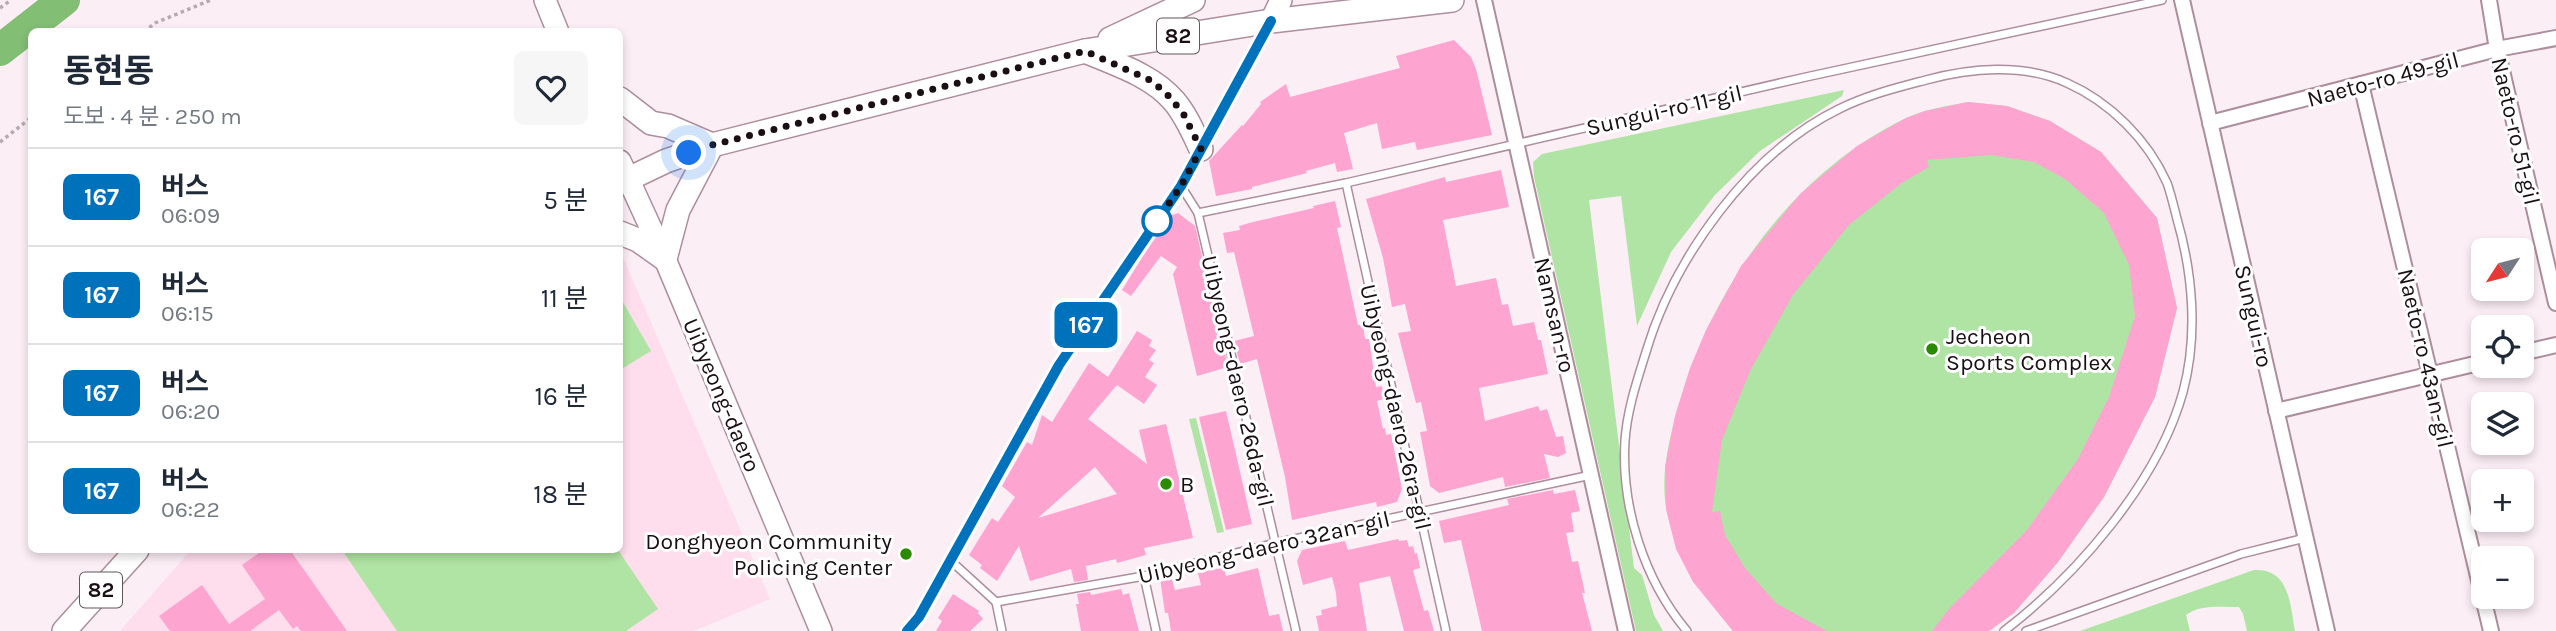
<!DOCTYPE html>
<html lang="ko">
<head>
<meta charset="utf-8">
<style>
	body { margin:0; font-family:Karla,"Noto Sans KR",sans-serif; background:#f6f6f7; color:#1f2937; height:100vh; display:flex; flex-direction:column; font-size:26px; white-space:nowrap }
	* { box-sizing:border-box; margin:0 }
	p { font-size:23px; color:#747a83 }
	.icon { flex:none; width:38px; height:38px; fill:none; stroke:currentColor; stroke-width:2; stroke-linecap:round; stroke-linejoin:round }
	.map { position:relative; flex:1; overflow:hidden }
	.sheet { position:absolute; left:28px; top:28px; width:595px; height:525px; display:flex; flex-direction:column; background:#fff; border-radius:10px; box-shadow:0 4px 10px #0003 }
	.sheet>* { flex:none }
	.badge { padding:0 14px; border-radius:10px; font-size:24px; line-height:46px }
	.needle { width:46px; rotate:234deg }
	.tools { position:absolute; left:2471px; top:238px; display:grid; gap:14px }
	.tools a { display:grid; place-items:center; width:63px; height:63px; border-radius:10px; background:#fff; box-shadow:0 4px 10px #0003; font-size:35px }
	.you { position:absolute; width:35px; height:35px; margin:-18px; border:5px solid #fff; border-radius:50%; background:#1a73e8; box-shadow:0 0 0 10px #1a73e833 }
	.map>.badge { position:absolute; translate:-50% -50%; box-shadow:0 0 0 4px #fff }
	.round { display:grid; place-items:center; flex:none; width:74px; height:74px; border-radius:10px; background:#f6f6f7 }
	.summary { display:flex; align-items:center; justify-content:space-between; height:119px; padding:0 35px }
	h1 { font-size:33px; font-weight:700; line-height:52px }
	ul { padding:0; list-style:none }
	li { display:flex; align-items:center; gap:21px; height:98px; padding:0 35px; border-top:2px solid #e0e1e3 }
	li div { flex:1 }
	li b { display:block; font-size:26px }
	li em { font-style:normal }
	li .badge { min-width:77px; font-weight:700; text-align:center }
	.map>svg:first-child { display:block }
	.built { fill:#feddec }
	.green { fill:#b0e4a4 }
	.lines { fill:none; stroke-linecap:round; stroke-linejoin:round }
	.river { stroke:#83be75; stroke-width:32 }
	.building { fill:#fea4d1; fill-rule:evenodd }
	.lane-casing { stroke:#ad8e9c; stroke-width:10 }
	.street-casing { stroke:#ad8e9c; stroke-width:18 }
	.secondary-casing { stroke:#ad8e9c; stroke-width:24 }
	.primary-casing { stroke:#ad8e9c; stroke-width:26 }
	.path { stroke:#b6a9b0; stroke-width:3.5; stroke-dasharray:3.5 3.5; stroke-linecap:butt }
	.lane { stroke:#fff; stroke-width:7 }
	.street { stroke:#fff; stroke-width:14 }
	.secondary { stroke:#fff; stroke-width:21 }
	.primary { stroke:#fff; stroke-width:23 }
	.line-casing { stroke:#fff; stroke-width:16 }
	.line { stroke:#0072bc; stroke-width:10 }
	.walk { stroke:#1a0f14; stroke-width:7; stroke-dasharray:0 12.6 }
	.stop-dot { fill:#fff; stroke:#0072bc; stroke-width:3.5 }
	.poi-dot { fill:#2a8b00; stroke:#fff; stroke-width:2.5 }
	.labels { text-anchor:middle; stroke-width:6; stroke-linejoin:round; paint-order:stroke }
	.shield { fill:#fff; stroke:#5f575a; stroke-width:2 }
	.shield-label { font-size:21px; font-weight:bold; fill:#1a0f14 }
	.street-label { font-size:23px; fill:#1a0f14; stroke:#fff }
	.poi-label { font-size:23px; fill:#1a0f14; stroke:#fff; text-anchor:start }
</style>
</head>
<body>
<div class="map">
<svg width="2556" height="631" viewBox="0 0 2556 631">
	<rect width="100%" height="100%" fill="#fceef5"/>
	<polygon class="built" points="620,255 622,255 770,599 694,631 120,631 191,550 620,550"/>
	<g class="green">
		<polygon points="1844,90 1842,96 1760,151 1715,195 1671,252 1637,326 1621,196 1589,200 1634,568 1642,575 1654,615 1663,631 1636,631 1534,177 1533,162 1542,154"/>
		<path d="M 1968,102 L 2007,106 L 2050,121 L 2101,152 L 2157,218 L 2177,308 L 2155,397 L 2104,497 L 2058,562 L 2014,613 L 1989,631 L 1733,631 C 1700,590 1678,564 1667,512 C 1659,476 1670,435 1680,401 C 1714,284 1794,172 1906,118 C 1925,109 1947,106 1968,102 Z"/>
		<polygon points="620,297 651,351 620,370"/>
		<polygon points="1196,418 1224,532 1217,533 1189,419"/>
		<polygon points="342,550 618,550 658,609 626,631 397,631"/>
		<path d="M 2254,570 C 2290,568 2290,605 2295,631 L 2247,631 L 2243,614 L 2239,607 C 2222,607 2200,604 2186,615 L 2190,631 L 2080,631 Z"/>
	</g>
	<g class="lines">
		<polyline class="river" points="0,50 64,0"/>
	</g>
	<g class="building">
		<polygon points="1454,40 1471,57 1476,69 1492,135 1417,150 1415,142 1382,149 1377,123 1344,133 1353,169 1337,172 1335,163 1306,171 1307,173 1252,187 1252,189 1216,196 1209,161 1242,125 1243,126 1261,104 1260,102 1286,84 1290,97 1400,68 1396,56"/>
		<polygon points="1968,102 2007,106 2050,121 2101,152 2157,218 2177,308 2155,397 2104,497 2058,562 2014,613 1989,631 1932,631 1949,609 2027,530 2078,459 2109,397 2135,316 2129,265 2104,213 2065,179 2034,162 1991,155 1927,160 1929,167 1902,183 1849,225 1793,295 1750,371 1722,440 1712,512 1720,511 1725,535 1745,568 1777,604 1827,631 1733,631 1693,582 1676,549 1666,509 1665,467 1675,416 1690,368 1706,330 1741,266 1800,194 1857,146 1906,118 1925,111"/>
		<polygon points="1501,170 1509,207 1443,220 1456,286 1496,278 1502,305 1508,304 1513,326 1534,322 1538,340 1541,340 1548,374 1479,388 1485,421 1538,406 1540,411 1547,409 1556,437 1563,436 1566,453 1558,457 1544,454 1550,478 1505,487 1503,477 1439,493 1430,486 1420,432 1427,431 1421,402 1416,403 1398,333 1411,331 1405,304 1392,307 1383,258 1366,199 1445,177 1446,182"/>
		<polygon points="1335,201 1341,227 1337,228 1358,325 1363,325 1365,339 1369,339 1376,387 1382,386 1384,399 1377,401 1383,429 1385,428 1386,435 1391,434 1402,489 1397,502 1377,507 1376,502 1292,520 1285,477 1257,359 1240,364 1234,341 1254,336 1234,252 1227,253 1223,233 1240,230 1239,226 1253,222 1314,208 1313,206"/>
		<polygon points="1178,213 1195,226 1228,367 1197,376 1173,274 1177,267 1161,256 1131,296 1122,290 1167,217"/>
		<path d="M 1137,331 L 1152,340 L 1149,346 L 1156,350 L 1149,360 L 1154,363 L 1145,377 L 1157,385 L 1144,404 L 1117,385 L 1088,419 L 1147,464 L 1139,430 L 1166,424 L 1193,538 L 1144,548 L 1146,555 L 1117,563 L 1116,559 L 1086,566 L 1088,580 L 1074,582 L 1071,569 L 1030,581 L 1019,546 L 997,581 L 980,568 L 982,565 L 969,555 L 992,518 L 998,522 L 1015,497 L 1002,486 L 1027,442 L 1032,445 L 1042,415 L 1052,422 L 1089,363 L 1108,377 ZM 1095,467 L 1117,494 L 1038,518 Z"/>
		<polygon points="1226,411 1252,524 1226,530 1199,417"/>
		<polygon points="1553,490 1554,494 1575,490 1580,511 1571,513 1574,532 1566,533 1572,562 1578,561 1585,593 1582,593 1592,631 1482,631 1461,540 1444,543 1439,521 1509,505 1507,499"/>
		<polygon points="1398,539 1399,541 1407,540 1409,547 1413,546 1415,554 1417,553 1420,568 1413,570 1424,611 1428,610 1434,631 1404,631 1390,576 1359,583 1367,631 1319,631 1316,616 1322,615 1321,610 1337,606 1336,593 1332,577 1303,585 1297,561 1302,550 1345,541 1348,550"/>
		<polygon points="263,550 290,550 347,631 301,631 297,626 293,629 279,610 250,631 170,631 159,616 202,585 229,624 265,599 242,565"/>
		<polygon points="1224,567 1226,576 1258,568 1269,616 1279,614 1283,631 1171,631 1168,613 1165,613 1160,578 1171,576 1175,590 1201,585 1198,573"/>
		<polygon points="1121,589 1123,595 1129,593 1139,631 1081,631 1076,604 1079,604 1077,594 1090,592 1091,595"/>
		<polygon points="953,594 979,611 978,613 983,619 970,631 936,631 942,621 938,618"/>
	</g>
	<g class="lines">
		<g class="lane-casing">
			<g id="lane">
				<polyline points="1346,183 1446,631"/>
				<polyline points="1181,186 1198,213 1346,183 1806,77 2162,0"/>
				<polyline points="1198,213 1296,631"/>
				<polyline points="950,560 996,602 1144,576 1276,543 1591,475"/>
				<polyline points="1144,576 1156,631"/>
				<polyline points="996,602 1002,631"/>
				<polyline points="907,631 919,617 1059,365 1181,186 1267,28"/>
				<path d="M 1687,631 C 1644,580 1621,507 1625,441 C 1627,410 1637,381 1646,352 C 1674,258 1749,153 1839,109 C 1867,95 1896,88 1926,80 C 1970,68 2023,63 2067,83 C 2110,102 2148,140 2167,183 C 2171,194 2174,207 2177,219 C 2193,274 2198,336 2183,392 C 2158,482 2077,575 2004,631"/>
				<polyline points="2026,631 2241,554 2305,538"/>
			</g>
		</g>
		<g class="street-casing">
			<g id="street">
				<polyline points="1484,0 1626,631"/>
				<polyline points="2182,0 2327,631"/>
				<polyline points="2489,0 2497,49 2556,303"/>
				<polyline points="2361,84 2491,631"/>
				<polyline points="2210,123 2497,49 2556,38"/>
				<polyline points="2522,353 2556,345"/>
				<polyline points="2276,411 2483,362"/>
			</g>
		</g>
		<g class="secondary-casing">
			<g id="secondary">
				<polyline points="545,0 558,32"/>
				<polyline points="1271,21 1281,0"/>
				<polyline points="620,161 665,259 821,631"/>
			</g>
		</g>
		<g class="primary-casing">
			<g id="primary">
				<polyline points="1110,39 1193,0"/>
				<path d="M 1085,51 C 1115,64 1152,75 1174,101 C 1186,115 1193,132 1201,149"/>
				<polyline points="620,99 651,123 668,126 712,145"/>
				<polyline points="620,183 666,161 712,145 1085,51 1271,21 1452,0"/>
				<polyline points="620,233 638,240 665,259 678,210 712,145"/>
				<polyline points="64,631 137,550"/>
			</g>
		</g>
		<g class="path">
			<polyline points="0,8 11,0"/>
			<polyline points="144,32 155,23 211,0"/>
			<polyline points="0,142 32,117"/>
		</g>
		<use href="#lane" class="lane"/>
		<use href="#street" class="street"/>
		<use href="#secondary" class="secondary"/>
		<use href="#primary" class="primary"/>
	</g>
	<g class="lines">
		<g class="line-casing">
			<polyline id="line" points="907,631 919,617 1059,365 1181,186 1271,21"/>
		</g>
		<use href="#line" class="line"/>
		<polyline class="walk" points="689,153 712,145 1085,51 1150,80 1166,93 1183,113 1201,149 1181,186 1150,231 1157,221"/>
	</g>
	<circle class="stop-dot" cx="1157" cy="221" r="14"/>
	<g class="poi-dot">
		<circle cx="1932" cy="349" r="7"/>
		<circle cx="1166" cy="484" r="7"/>
		<circle cx="906" cy="554" r="7"/>
	</g>
	<g class="labels">
		<g class="shield">
			<rect x="1157" y="18.5" width="42" height="35" rx="5"/>
			<rect x="80" y="572.5" width="42" height="35" rx="5"/>
		</g>
		<g class="shield-label">
			<text x="1178" y="43">82</text>
			<text x="101" y="597">82</text>
		</g>
		<g class="street-label">
			<text transform="translate(2383 79) rotate(-15)" y="8">Naeto-ro 49-gil</text>
			<text transform="translate(1664 110) rotate(-13)" y="8">Sungui-ro 11-gil</text>
			<text transform="translate(2516 131) rotate(77)" y="8">Naeto-ro 51-gil</text>
			<text transform="translate(1555 315) rotate(77)" y="8">Namsan-ro</text>
			<text transform="translate(2254 316) rotate(77)" y="8">Sungui-ro</text>
			<text transform="translate(2426 358) rotate(77)" y="8">Naeto-ro 43an-gil</text>
			<text transform="translate(1238 381) rotate(77)" y="8">Uibyeong-daero 26da-gil</text>
			<text transform="translate(722 395) rotate(67)" y="8">Uibyeong-daero</text>
			<text transform="translate(1396 407) rotate(77)" y="8">Uibyeong-daero 26ra-gil</text>
			<text transform="translate(1264 547) rotate(-13)" y="8">Uibyeong-daero 32an-gil</text>
		</g>
		<g class="poi-label">
			<text x="1946" y="344">Jecheon<tspan x="1946" dy="26">Sports Complex</tspan></text>
			<text x="1180" y="492">B</text>
			<text x="892" y="549" text-anchor="end">Donghyeon Community<tspan x="892" dy="26">Policing Center</tspan></text>
		</g>
	</g>
</svg>
<div class="tools">
<a><svg class="needle" viewBox="-14 -14 28 28"><path d="M0-13l5 13h-10z" fill="#e53935"/><path d="M0 13l5-13h-10z" fill="#747a83"/></svg></a>
<a><svg class="icon" aria-label="locate" viewBox="0 0 24 24"><circle cx="12" cy="12" r="6"/><path d="M12 2v4M12 18v4M2 12h4M18 12h4"/></svg></a>
<a><svg class="icon" aria-label="layers" viewBox="0 0 24 24"><path d="M12 4l9 5-9 5-9-5zM3 14l9 5 9-5"/></svg></a>
<a>+</a>
<a>−</a>
</div>
<div class="you" style="left:689px;top:153px"></div>
<b class="badge" style="left:1086px;top:325px;background:#0072bc;color:#fff">167</b>
<section class="sheet">
<div class="summary"><div><h1>동현동</h1><p>도보 · 4 분 · 250 m</p></div><a class="round"><svg class="icon" aria-label="heart" viewBox="0 0 24 24"><path d="M12 20l-8-8c-3-5 5-10 8-4 3-6 11-1 8 4z"/></svg></a></div>
<ul>
<li><span class="badge" style="background:#0072bc;color:#fff">167</span><div><b>버스</b><p>06:09</p></div><em>5 분</em></li>
<li><span class="badge" style="background:#0072bc;color:#fff">167</span><div><b>버스</b><p>06:15</p></div><em>11 분</em></li>
<li><span class="badge" style="background:#0072bc;color:#fff">167</span><div><b>버스</b><p>06:20</p></div><em>16 분</em></li>
<li><span class="badge" style="background:#0072bc;color:#fff">167</span><div><b>버스</b><p>06:22</p></div><em>18 분</em></li>
</ul>
</section>
</div>
</body>
</html>
